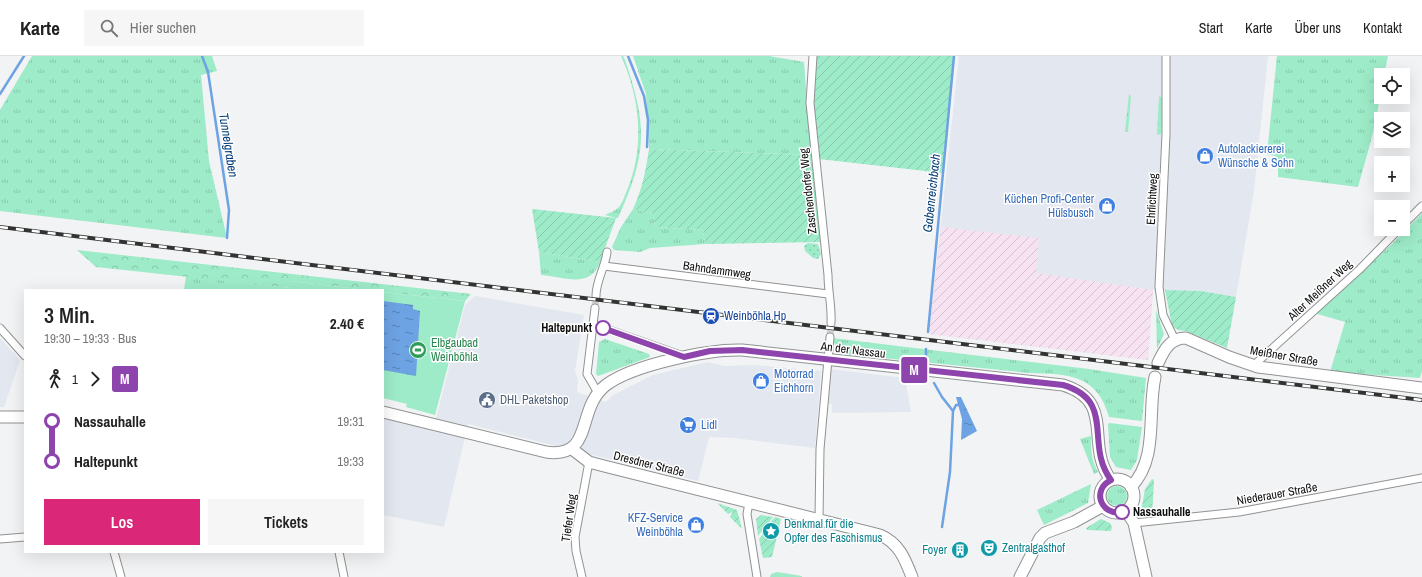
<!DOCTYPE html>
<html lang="de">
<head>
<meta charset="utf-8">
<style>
	body { margin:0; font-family:"Archivo Narrow",sans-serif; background:#f6f6f6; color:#222; height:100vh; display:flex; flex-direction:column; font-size:15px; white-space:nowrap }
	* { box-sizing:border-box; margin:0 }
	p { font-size:13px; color:#767676 }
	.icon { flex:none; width:22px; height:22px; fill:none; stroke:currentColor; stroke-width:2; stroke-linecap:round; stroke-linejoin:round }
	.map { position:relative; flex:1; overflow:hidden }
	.drawer { position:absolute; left:24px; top:233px; width:360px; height:264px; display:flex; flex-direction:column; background:#fff; border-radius:0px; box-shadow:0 4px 16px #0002 }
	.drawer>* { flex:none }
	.badge { padding:0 8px; border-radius:3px; font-size:14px; line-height:26px }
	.controls { position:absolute; left:1374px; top:12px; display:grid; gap:8px }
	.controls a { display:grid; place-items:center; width:36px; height:36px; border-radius:0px; background:#fff; box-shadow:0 4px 16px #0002; font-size:20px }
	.map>.badge { position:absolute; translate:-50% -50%; box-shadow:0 0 0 2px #fff }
	.legs { display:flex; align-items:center; gap:6px; height:44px; padding:0 20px; font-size:13px }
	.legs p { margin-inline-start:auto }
	.headline { display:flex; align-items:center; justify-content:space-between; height:68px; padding:0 20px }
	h1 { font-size:22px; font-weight:600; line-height:30px }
	.primary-button { display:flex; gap:8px; margin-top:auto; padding:8px 20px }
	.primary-button a { flex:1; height:46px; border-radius:0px; background:#db2777; color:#fff; font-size:16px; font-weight:600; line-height:46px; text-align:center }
	.primary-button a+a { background:#f6f6f6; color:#222 }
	ul { padding:0 20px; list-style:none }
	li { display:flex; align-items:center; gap:14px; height:40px; font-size:15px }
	li i { display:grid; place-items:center; width:6px; height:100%; margin:0 5px; background:currentColor }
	li i::after { content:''; width:10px; height:10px; margin:-5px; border:3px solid; border-radius:50%; background:#fff }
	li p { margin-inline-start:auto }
	li:first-child i { background:linear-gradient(#0000 50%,currentColor 0) }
	li:last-child i { background:linear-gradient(currentColor 50%,#0000 0) }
	header { display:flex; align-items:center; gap:24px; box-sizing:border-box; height:56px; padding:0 20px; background:#fff; border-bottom:1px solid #e0e0e0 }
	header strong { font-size:19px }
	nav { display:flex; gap:22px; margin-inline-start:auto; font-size:14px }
	.search { width:280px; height:36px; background:#f6f6f6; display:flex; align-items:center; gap:10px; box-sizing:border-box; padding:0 14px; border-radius:0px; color:#767676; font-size:15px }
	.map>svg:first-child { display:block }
	.built { fill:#e3e7ef }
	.industrial { fill:url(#industrial-furrows) }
	.grass { fill:url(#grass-tufts) }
	.forest { fill:url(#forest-crowns) }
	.park { fill:url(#park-dots) }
	.garden { fill:url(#garden-furrows) }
	.pitch { fill:#9debc8 }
	.water { fill:url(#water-ripples) }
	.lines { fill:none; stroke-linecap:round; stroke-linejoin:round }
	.stream { stroke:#6da2e3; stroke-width:2.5 }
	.street-tunnel { stroke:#d0d0d1; stroke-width:7; stroke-dasharray:7 3.5; stroke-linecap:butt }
	.street-casing { stroke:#919293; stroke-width:9 }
	.secondary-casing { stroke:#919293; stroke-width:13 }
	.street { stroke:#fff; stroke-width:7 }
	.secondary { stroke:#fff; stroke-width:11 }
	.rail-casing { stroke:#333; stroke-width:4 }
	.rail { stroke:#fff; stroke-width:2.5; stroke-dasharray:8; stroke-linecap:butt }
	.line-1-casing { stroke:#fff; stroke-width:9 }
	.line-1 { stroke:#8e44ad; stroke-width:6 }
	.stop-1-dot { fill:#fff; stroke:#8e44ad; stroke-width:2 }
	.labels { text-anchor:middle; stroke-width:3; stroke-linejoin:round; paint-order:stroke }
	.shop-label { font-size:12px; fill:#366cbe; stroke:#fff; text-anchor:start }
	.street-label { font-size:12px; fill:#0d0d0d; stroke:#fff }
	.transit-label { font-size:12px; fill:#164399; stroke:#fff; text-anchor:start }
	.stop-label { font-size:12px; font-weight:bold; fill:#0d0d0d; stroke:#fff; text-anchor:end }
	.leisure-label { font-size:12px; fill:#27864d; stroke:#fff; text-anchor:start }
	.service-label { font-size:12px; fill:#4e5e75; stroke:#fff; text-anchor:start }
	.culture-label { font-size:12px; fill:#0d838f; stroke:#fff; text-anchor:start }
	.water-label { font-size:13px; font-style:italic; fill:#033c76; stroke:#fff }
</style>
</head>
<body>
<header>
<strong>Karte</strong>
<div class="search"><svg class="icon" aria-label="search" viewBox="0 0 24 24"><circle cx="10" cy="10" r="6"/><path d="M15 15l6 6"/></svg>Hier suchen</div>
<nav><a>Start</a><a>Karte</a><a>Über uns</a><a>Kontakt</a></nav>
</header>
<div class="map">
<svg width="1422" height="521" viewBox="0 0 1422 521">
	<defs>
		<pattern id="industrial-furrows" width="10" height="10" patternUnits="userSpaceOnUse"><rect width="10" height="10" fill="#f7e2f1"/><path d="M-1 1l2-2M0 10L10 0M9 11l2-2" fill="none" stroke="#d3c1cd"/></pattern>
		<pattern id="grass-tufts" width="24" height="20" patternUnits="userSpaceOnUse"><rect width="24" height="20" fill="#9debc8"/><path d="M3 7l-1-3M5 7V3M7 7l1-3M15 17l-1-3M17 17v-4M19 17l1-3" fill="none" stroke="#86c8ab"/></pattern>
		<pattern id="forest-crowns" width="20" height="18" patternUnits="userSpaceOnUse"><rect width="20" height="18" fill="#9debc8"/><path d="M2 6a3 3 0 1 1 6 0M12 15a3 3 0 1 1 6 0" fill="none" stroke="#86c8ab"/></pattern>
		<pattern id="park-dots" width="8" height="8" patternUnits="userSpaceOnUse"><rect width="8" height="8" fill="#9debc8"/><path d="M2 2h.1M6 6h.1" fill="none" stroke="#86c8ab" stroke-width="1.8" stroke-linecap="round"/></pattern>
		<pattern id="garden-furrows" width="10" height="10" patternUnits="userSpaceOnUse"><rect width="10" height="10" fill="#9debc8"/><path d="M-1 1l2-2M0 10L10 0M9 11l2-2" fill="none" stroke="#86c8ab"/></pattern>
		<pattern id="water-ripples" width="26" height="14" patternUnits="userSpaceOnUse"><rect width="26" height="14" fill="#6da2e3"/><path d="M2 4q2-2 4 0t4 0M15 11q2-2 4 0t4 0" fill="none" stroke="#5882b6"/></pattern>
	</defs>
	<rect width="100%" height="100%" fill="#f2f3f4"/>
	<g class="built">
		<polygon points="959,0 1268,0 1254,135 1236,241 1201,235 1153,234 1148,304 929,278"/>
		<polygon points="475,240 584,259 575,315 578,325 577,336 606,346 613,339 653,319 708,306 724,310 753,309 821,315 815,392 734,382 709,381 698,425 468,368 444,471 383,459 383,362 433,374 465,249"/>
		<polygon points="0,282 20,304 4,351 0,351"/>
		<polygon points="830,313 905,322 911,356 832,357 832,348 827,347"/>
	</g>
	<polygon class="industrial" points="941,171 1039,182 1036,217 1153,234 1148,304 929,278"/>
	<g class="grass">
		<polygon points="32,0 212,0 217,15 201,19 209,105 227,182 0,155 0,54"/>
		<path d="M 621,0 L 623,0 L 625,4 C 648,71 647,98 618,162 L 616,162 L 605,159 C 609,157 615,155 618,152 C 623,147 625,138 628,132 C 645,89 640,42 621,0 Z"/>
		<polygon points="633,0 769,0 804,6 811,99 649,93 646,38"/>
		<path d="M 1277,0 L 1388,0 L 1384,19 L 1381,19 C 1381,57 1368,94 1358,131 L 1278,121 L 1278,101 L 1267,98 Z"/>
		<polygon points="633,153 653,158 655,171 703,174 705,188 650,192 640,196 614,194 612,191 621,171"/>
		<polygon points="1422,157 1422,315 1420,322 1330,316 1345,266 1314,257 1391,189"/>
		<path d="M 539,196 L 600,206 C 591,233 564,221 541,219 Z"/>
		<polygon points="186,220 290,232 290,234 184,234"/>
		<polygon points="1156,254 1164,278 1157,293"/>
		<path d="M 832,282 L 1089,313 L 1146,322 L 1142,365 L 1109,361 C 1097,318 1068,318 1029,317 L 844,298 L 837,293 Z"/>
		<polygon points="605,283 649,298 650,301 598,320 596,318 599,286"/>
		<polygon points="1110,367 1142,371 1137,404 1131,414 1116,411 1110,401 1108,368"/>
		<path d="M 1091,380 C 1091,393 1091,404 1098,416 L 1094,418 L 1080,383 Z"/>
		<polygon points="1091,428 1088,447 1044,469 1037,454"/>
		<circle cx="1117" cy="440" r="10"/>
	</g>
	<g class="forest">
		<polygon points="1129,38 1131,40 1128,76 1125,75"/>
		<polygon points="1159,40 1163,42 1161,78 1157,79"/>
		<polygon points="77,194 471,238 465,245 383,236 383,234 367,234 290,225 290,232 96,211"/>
	</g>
	<polygon class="park" points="808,187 818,188 821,198 818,203 813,202 805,195 804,190"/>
	<g class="garden">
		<polygon points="816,0 954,0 943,117 819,103 813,46"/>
		<path d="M 649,93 L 811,99 L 822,186 L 705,188 L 703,174 L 655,171 L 653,158 L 633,153 C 642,134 646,114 649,93 Z"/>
		<polygon points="532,153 616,162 600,206 539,196"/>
		<polygon points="1165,234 1201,235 1236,241 1227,292 1186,275 1178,274 1172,270"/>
		<polygon points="1152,423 1154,424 1152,461 1145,460 1141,456 1145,433"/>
		<polygon points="717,447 737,454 742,473 730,461 733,456 728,458"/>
		<polygon points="761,459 773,461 758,480 756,463"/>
		<polygon points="775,461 781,463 772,501 763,502 759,483 766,474 771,475 765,472"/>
		<polygon points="1101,463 1110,467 1112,471 1111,475 1087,474 1086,472"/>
	</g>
	<g class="pitch">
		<polygon points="290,225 367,234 290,234"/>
		<polygon points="383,236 465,245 435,359 406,351 407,348 383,342"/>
		<polygon points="777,516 802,520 802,521 770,521 771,518"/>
	</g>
	<g class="water">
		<polygon points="383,245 413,249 413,253 420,255 416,320 383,314"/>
		<polygon points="956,341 961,341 977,375 961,384 962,363"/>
	</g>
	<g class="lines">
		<g class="stream">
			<polyline points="202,0 208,16 229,154 227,182"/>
			<polyline points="628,0 644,40 648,64 647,91"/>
			<polyline points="0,38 24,0"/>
			<polyline points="928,276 954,0"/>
			<polyline points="926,305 926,293"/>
			<polyline points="934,327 942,341 953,355 950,416 942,471"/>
			<polyline points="953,355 956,349 958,349"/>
		</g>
		<g class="street-tunnel">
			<polyline points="595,252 596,240"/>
			<polyline points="830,281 831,267"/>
		</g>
		<g class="street-casing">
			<g id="street">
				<path d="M 813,0 L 810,47 L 828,219 C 828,235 832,251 831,267"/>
				<polyline points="1166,0 1166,78 1159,231 1163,259 1175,284"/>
				<polyline points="1403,169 1422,150"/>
				<polyline points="604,210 828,238"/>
				<path d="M 596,240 C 596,224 605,212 607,196"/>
				<polyline points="595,252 587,318 598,337"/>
				<polyline points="595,269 683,300"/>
				<polyline points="0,272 25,300"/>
				<polyline points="1254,309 1360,213 1399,173"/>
				<polyline points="749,447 747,458 757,521"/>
				<polyline points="819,464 820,393 830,281"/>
				<polyline points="1134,467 1239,456 1422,422"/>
				<polyline points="0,483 25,481"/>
				<polyline points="114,496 121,521"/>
				<polyline points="339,496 344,521"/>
				<polyline points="582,521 576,495 575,481 589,406"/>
			</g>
		</g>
		<g class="secondary-casing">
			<g id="secondary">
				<path d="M 1158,307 C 1164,294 1170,282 1186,282 L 1229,301 L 1258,311 L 1422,332"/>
				<path d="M 383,356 L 546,396 C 595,403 575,353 606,329 C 633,309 708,293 742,294 L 1063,329 C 1117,346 1084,388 1111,424"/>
				<polyline points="0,361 25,361"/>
				<path d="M 572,393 L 589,406 L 604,410 L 880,479 C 899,487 905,503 912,521"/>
				<circle cx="1117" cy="440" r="17"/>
				<path d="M 1131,431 C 1159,402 1147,357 1155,321"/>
				<polyline points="1126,455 1134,467 1146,521"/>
				<polyline points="1020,521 1040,482 1045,477 1074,466 1103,450"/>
			</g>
		</g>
		<use href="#street" class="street"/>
		<use href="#secondary" class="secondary"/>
		<g class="rail-casing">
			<polyline id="rail" points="0,171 1422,344"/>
		</g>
		<use href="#rail" class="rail"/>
	</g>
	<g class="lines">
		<g class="line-1-casing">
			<path id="line-1" d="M 603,272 L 684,301 L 710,295 L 742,294 L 1063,329 C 1117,345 1084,388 1111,424 C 1091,434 1101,460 1122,456"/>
		</g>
		<use href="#line-1" class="line-1"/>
	</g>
	<defs>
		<g id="shop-disc" transform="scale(0.9)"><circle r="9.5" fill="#3f7fe0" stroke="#fff"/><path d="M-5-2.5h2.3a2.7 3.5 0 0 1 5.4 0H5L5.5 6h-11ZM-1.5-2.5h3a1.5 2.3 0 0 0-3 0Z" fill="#fff"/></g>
		<g id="station-disc" transform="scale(0.9)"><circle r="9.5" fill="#1a4fb4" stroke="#fff"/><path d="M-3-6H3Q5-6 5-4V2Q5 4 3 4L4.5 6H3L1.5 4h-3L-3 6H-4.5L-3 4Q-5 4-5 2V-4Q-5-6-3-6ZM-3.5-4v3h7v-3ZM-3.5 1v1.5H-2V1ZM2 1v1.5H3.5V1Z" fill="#fff"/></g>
		<g id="stadium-disc" transform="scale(0.9)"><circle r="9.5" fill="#2e9e5b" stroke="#fff"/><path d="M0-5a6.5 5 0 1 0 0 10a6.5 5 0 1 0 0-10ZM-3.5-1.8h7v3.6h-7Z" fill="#fff"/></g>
		<g id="civic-disc" transform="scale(0.9)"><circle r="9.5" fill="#5c6f8a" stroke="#fff"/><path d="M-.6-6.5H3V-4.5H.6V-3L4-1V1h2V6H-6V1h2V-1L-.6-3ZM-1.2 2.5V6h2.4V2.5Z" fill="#fff"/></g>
		<g id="supermarket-disc" transform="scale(0.9)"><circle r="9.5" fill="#3f7fe0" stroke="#fff"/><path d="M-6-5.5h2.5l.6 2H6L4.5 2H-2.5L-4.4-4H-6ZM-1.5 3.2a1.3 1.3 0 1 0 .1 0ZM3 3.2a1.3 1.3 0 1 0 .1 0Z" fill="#fff"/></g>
		<g id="sight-disc" transform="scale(0.9)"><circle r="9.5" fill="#0f9aa8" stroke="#fff"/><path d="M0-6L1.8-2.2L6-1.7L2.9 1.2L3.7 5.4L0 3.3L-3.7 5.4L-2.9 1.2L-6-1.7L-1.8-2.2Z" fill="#fff"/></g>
		<g id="theatre-disc" transform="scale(0.9)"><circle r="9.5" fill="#0f9aa8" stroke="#fff"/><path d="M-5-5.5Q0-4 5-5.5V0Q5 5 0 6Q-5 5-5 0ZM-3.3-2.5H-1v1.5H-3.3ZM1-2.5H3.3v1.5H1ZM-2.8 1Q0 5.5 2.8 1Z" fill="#fff"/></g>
		<g id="building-disc" transform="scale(0.9)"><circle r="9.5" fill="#0f9aa8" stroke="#fff"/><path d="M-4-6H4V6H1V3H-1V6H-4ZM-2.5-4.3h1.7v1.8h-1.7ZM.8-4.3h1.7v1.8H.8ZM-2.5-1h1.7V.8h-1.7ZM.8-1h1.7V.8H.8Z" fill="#fff"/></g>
	</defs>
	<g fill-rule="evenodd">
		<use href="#shop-disc" x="1205" y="100"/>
		<use href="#shop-disc" x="1107" y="150"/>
		<use href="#station-disc" x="711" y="260"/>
		<use href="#stadium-disc" x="418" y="294"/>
		<use href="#shop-disc" x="761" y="325"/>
		<use href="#civic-disc" x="487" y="344"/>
		<use href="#supermarket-disc" x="688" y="369"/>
		<use href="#shop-disc" x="696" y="469"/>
		<use href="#sight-disc" x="771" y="475"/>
		<use href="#theatre-disc" x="989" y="492"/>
		<use href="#building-disc" x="960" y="494"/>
	</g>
	<g class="stop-1-dot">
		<circle cx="603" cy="272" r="7"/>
		<circle cx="1122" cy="456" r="7"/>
	</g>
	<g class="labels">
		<g class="shop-label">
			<text x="1218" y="97">Autolackiererei<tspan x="1218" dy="14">Wünsche &amp; Sohn</tspan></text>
			<text x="1094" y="147" text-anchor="end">Küchen Profi-Center<tspan x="1094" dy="14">Hülsbusch</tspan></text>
			<text x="774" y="322">Motorrad<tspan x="774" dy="14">Eichhorn</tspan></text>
			<text x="701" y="373">Lidl</text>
			<text x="683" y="466" text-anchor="end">KFZ-Service<tspan x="683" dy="14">Weinböhla</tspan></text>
		</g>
		<g class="street-label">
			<text transform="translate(808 135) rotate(-96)" y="4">Zaschendorfer Weg</text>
			<text transform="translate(1152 143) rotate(-87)" y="4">Ehrlichtweg</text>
			<text transform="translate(717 214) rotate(8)" y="4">Bahndammweg</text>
			<text transform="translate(1320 234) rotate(-43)" y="4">Alter Meißner Weg</text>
			<text transform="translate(853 294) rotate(7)" y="4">An der Nassau</text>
			<text transform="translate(1284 300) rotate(10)" y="4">Meißner Straße</text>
			<text transform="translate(649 408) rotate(14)" y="4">Dresdner Straße</text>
			<text transform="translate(1277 438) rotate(-10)" y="4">Niederauer Straße</text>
			<text transform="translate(569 462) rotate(-82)" y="4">Tiefer Weg</text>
		</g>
		<g class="transit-label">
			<text x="724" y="264">Weinböhla Hp</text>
		</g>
		<g class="stop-label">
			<text x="592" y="276">Haltepunkt</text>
			<text x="1133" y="460" text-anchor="start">Nassauhalle</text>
		</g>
		<g class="leisure-label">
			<text x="431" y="291">Elbgaubad<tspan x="431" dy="14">Weinböhla</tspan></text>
		</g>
		<g class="service-label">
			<text x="500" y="348">DHL Paketshop</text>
		</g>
		<g class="culture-label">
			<text x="784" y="472">Denkmal für die<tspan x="784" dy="14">Opfer des Faschismus</tspan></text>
			<text x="1002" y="496">Zentralgasthof</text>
			<text x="947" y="498" text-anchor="end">Foyer</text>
		</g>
		<g class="water-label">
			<text transform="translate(229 89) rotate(81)" y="5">Tunnelgraben</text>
			<text transform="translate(931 137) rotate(-84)" y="5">Gabenreichbach</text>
		</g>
	</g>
</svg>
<div class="controls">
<a><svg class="icon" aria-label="locate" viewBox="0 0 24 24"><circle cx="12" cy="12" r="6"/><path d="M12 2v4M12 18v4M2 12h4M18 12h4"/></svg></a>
<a><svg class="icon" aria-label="layers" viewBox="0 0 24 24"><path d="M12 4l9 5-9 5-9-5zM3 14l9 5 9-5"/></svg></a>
<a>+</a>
<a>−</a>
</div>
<b class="badge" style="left:914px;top:314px;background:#8e44ad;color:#fff">M</b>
<section class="drawer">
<div class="headline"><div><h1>3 Min.</h1><p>19:30 – 19:33 · Bus</p></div><b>2.40 €</b></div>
<div class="legs"><svg class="icon" aria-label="walk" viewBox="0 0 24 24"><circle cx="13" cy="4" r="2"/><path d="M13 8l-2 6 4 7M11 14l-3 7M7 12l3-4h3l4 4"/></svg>1<svg class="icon" aria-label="forward" viewBox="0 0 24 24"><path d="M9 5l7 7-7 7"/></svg><b class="badge" style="background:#8e44ad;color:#fff">M</b></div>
<ul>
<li><i style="color:#8e44ad"></i><b>Nassauhalle</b><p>19:31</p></li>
<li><i style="color:#8e44ad"></i><b>Haltepunkt</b><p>19:33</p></li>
</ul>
<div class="primary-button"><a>Los</a><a>Tickets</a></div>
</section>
</div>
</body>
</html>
